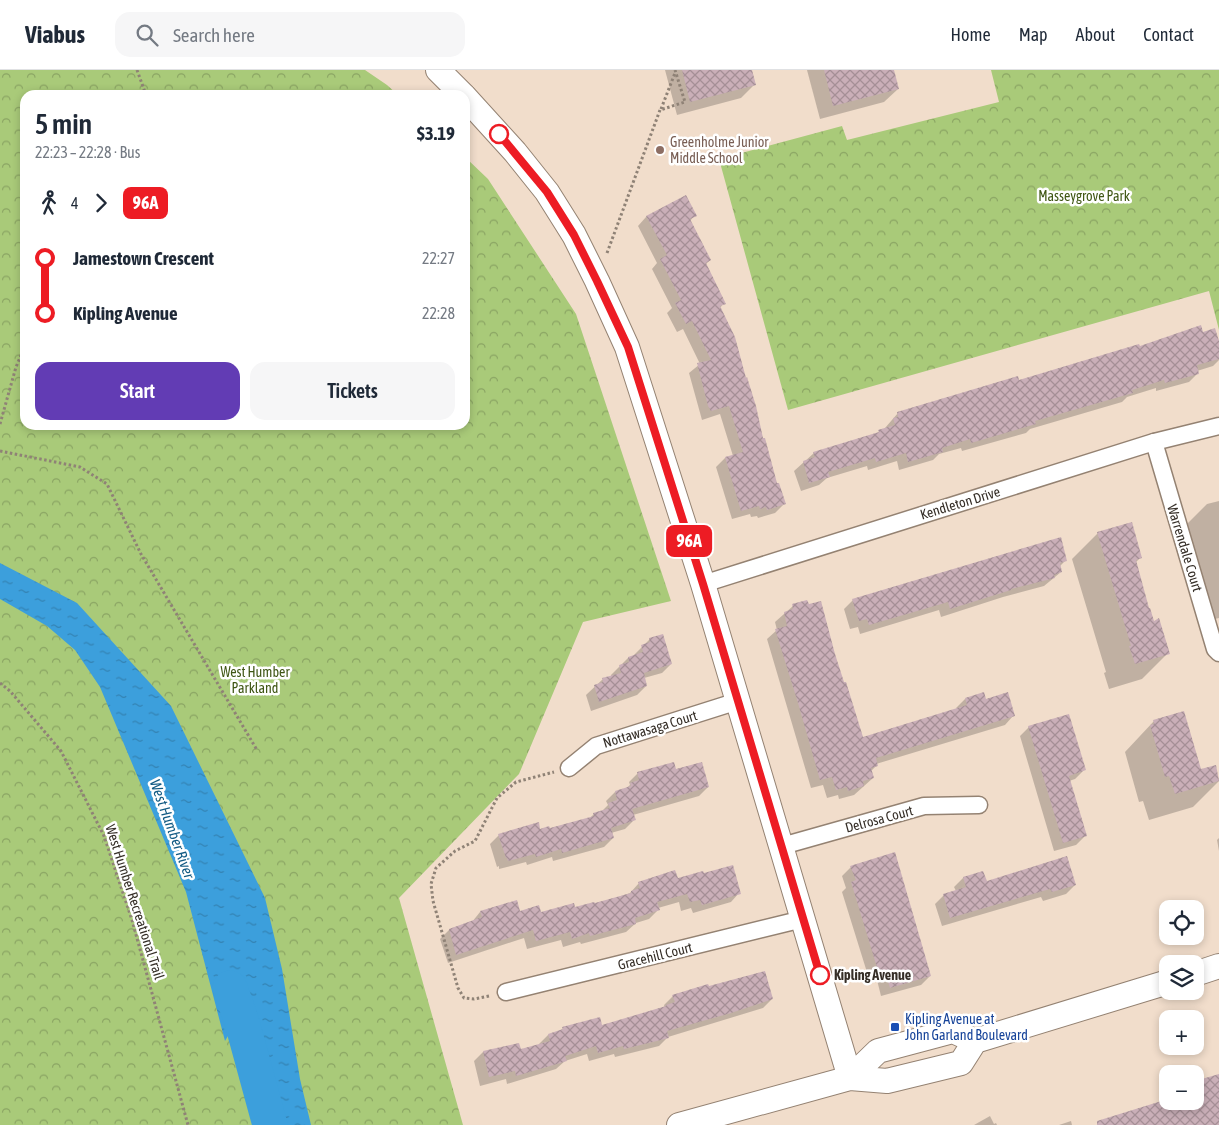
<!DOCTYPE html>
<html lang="en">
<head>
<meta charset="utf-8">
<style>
	body { margin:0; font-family:"Asap Condensed",sans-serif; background:#f6f6f7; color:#1f2937; height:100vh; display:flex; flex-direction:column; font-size:19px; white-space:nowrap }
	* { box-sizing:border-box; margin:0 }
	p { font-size:16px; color:#747a83 }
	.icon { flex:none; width:28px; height:28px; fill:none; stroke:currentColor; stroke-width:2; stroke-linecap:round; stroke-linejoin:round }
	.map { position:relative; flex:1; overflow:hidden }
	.panel { position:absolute; left:20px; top:20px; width:450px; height:340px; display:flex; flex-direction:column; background:#fff; border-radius:15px; box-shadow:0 2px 8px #0003 }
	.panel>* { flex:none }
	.badge { padding:0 10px; border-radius:8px; font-size:18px; line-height:32px }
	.buttons { position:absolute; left:1159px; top:830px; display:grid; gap:10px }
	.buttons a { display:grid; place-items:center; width:45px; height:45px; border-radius:10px; background:#fff; box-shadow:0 2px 8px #0003; font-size:25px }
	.map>.badge { position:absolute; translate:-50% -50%; box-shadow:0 0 0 2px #fff }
	.legs { display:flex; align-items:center; gap:8px; height:55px; padding:0 15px; font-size:16px }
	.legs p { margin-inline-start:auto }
	.overview { display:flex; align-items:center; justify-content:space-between; height:85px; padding:0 15px }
	h1 { font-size:28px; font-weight:600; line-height:38px }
	.cta { display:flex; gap:10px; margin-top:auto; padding:10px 15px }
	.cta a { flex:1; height:58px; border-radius:15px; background:#623cb4; color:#fff; font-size:20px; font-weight:600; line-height:58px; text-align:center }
	.cta a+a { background:#f6f6f7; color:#1f2937 }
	ul { padding:0 15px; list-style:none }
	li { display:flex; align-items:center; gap:18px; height:55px; font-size:19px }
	li i { display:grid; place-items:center; width:8px; height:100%; margin:0 6px; background:currentColor }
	li i::after { content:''; width:12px; height:12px; margin:-6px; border:4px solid; border-radius:50%; background:#fff }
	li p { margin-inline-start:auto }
	li:first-child i { background:linear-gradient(#0000 50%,currentColor 0) }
	li:last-child i { background:linear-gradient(currentColor 50%,#0000 0) }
	header { display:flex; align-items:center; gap:30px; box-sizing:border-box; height:70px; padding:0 25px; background:#fff; border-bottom:1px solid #e0e1e3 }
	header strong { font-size:24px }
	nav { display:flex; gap:28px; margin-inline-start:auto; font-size:18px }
	.search { width:350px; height:45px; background:#f6f6f7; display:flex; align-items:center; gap:12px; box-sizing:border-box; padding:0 18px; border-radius:15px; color:#747a83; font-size:19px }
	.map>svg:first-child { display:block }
	.park { fill:url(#park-crowns) }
	.water { fill:url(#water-ripples) }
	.shadow { fill:#0003 }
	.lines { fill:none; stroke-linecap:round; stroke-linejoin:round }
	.river { stroke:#3c9fdc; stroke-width:35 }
	.building { fill:url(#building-cross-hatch) }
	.street-casing { stroke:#948272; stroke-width:19 }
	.secondary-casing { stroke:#948272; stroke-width:26 }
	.path { stroke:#8f8276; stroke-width:3; stroke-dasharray:2.5 2.5; stroke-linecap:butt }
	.street { stroke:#fff; stroke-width:16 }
	.secondary { stroke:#fff; stroke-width:24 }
	.line-1-casing { stroke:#fff; stroke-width:11 }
	.line-1 { stroke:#ed1c24; stroke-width:8 }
	.stop-1-dot { fill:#fff; stroke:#ed1c24; stroke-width:2.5 }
	.education-dot { fill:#8d6e63; stroke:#fff; stroke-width:2 }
	.transit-dot { fill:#1a4fb4; stroke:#fff; stroke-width:2 }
	.labels { text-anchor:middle; stroke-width:5; stroke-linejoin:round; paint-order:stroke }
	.education-label { font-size:14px; fill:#785e54; stroke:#fff; text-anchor:start }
	.park-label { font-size:14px; fill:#3f5614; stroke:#fff }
	.street-label { font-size:14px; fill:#352e27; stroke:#fff }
	.stop-label { font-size:14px; font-weight:bold; fill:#352e27; stroke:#fff; text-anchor:start }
	.transit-label { font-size:14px; fill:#164399; stroke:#fff; text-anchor:start }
	.water-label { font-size:15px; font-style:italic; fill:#135b84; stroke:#fff }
</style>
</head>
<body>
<header>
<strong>Viabus</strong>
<div class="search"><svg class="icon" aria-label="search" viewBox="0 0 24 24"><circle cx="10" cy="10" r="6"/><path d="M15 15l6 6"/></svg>Search here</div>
<nav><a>Home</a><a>Map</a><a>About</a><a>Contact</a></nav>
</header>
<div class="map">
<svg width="1219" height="1055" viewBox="0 0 1219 1055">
	<defs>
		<pattern id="park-crowns" width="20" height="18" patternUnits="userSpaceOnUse" patternTransform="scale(1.25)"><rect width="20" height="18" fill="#a9ca79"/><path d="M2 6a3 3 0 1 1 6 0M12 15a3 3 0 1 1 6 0" fill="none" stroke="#8aa463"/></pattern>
		<pattern id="water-ripples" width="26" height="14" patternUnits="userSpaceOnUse" patternTransform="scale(1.25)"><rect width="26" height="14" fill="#3c9fdc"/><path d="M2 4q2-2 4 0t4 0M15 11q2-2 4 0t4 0" fill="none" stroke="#3382b2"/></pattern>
		<pattern id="building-cross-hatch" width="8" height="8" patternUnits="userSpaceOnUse" patternTransform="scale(1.25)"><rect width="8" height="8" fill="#caafb8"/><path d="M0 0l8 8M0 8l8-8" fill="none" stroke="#a58f96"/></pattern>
	</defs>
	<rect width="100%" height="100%" fill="#f1ddcb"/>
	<g class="park">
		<polygon points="0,0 365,0 387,15 398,25 25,25 25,355 465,355 465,87 488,109 576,244 671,531 583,552 519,704 399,828 463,1055 0,1055"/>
		<polygon points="991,0 1219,0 1219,260 1209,221 788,340 719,89 842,56 847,70 999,32"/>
	</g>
	<polygon class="water" points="0,493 77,533 171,636 265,828 282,899 300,1009 311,1055 283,1055 272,1001 251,964 232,959 225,971 186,822 100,617 75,580 47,556 0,529"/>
	<g class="shadow">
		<polygon points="665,0 750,0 754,15 741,28 677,45"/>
		<polygon points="807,0 893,0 898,19 884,32 820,49"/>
		<polygon points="685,127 695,145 690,151 710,190 705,195 724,233 720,238 777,415 784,434 775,443 758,448 757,446 751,447 750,444 732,449 716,397 725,388 733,386 720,344 702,350 689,303 700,294 683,259 677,262 667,243 672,238 652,199 657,193 638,156 646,147"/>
		<polygon points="1202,264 1219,276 1219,290 1213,296 1197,301 1198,303 1189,312 1156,321 1156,318 1127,327 1122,332 1030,359 1026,363 962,381 961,378 939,384 933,390 899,400 897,391 868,400 867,396 827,408 819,415 801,421 794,401 814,383 876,364 885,358 898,343 1139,278"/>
		<polygon points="1219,431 1219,548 1207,551 1181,460 1207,434"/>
		<polygon points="1098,463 1140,488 1135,493 1153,553 1168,583 1142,609 1109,619 1104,603 1106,602 1072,489"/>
		<polygon points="1066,490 1059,497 1061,502 1044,516 1003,527 941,547 939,540 860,564 858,557 850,559 844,539 853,530"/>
		<polygon points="793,536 833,585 862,668 957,639 956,638 965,629 985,630 1013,646 1005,655 876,694 877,695 871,701 873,708 854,725 839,729 838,725 827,728 823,715 811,718 767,569 777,560 775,552"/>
		<polygon points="650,569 671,594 662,603 644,608 646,616 637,625 591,641 586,625 603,609 611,607 611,605 628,588 633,586"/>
		<polygon points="1154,651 1200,701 1215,696 1219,711 1193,737 1149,750 1143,731 1139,732 1125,682"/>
		<polygon points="1029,657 1084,700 1075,709 1069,711 1085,766 1076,775 1054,781 1020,666"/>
		<polygon points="675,701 708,717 699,726 633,745 634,750 625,759 611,763 613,768 604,777 553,791 552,787 527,795 526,792 499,799 499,796 497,797 490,774 499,765 549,759 590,748 594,744 601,742 608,735 606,731 615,722 625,719 630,715 629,712 638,703"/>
		<polygon points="1219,768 1219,781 1217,770"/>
		<polygon points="851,797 930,906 921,915 881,926 877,910 870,912 842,822 846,818 842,806"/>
		<polygon points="983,802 986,813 1075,815 1066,824 1043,831 1041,827 942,856 935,834 944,825 956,821 954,817 963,808"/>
		<polygon points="677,810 739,823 731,832 693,843 691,838 681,841 679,832 658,838 658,840 649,849 636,853 626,862 581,874 580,872 563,877 561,870 527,879 524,868 448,893 440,869 449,860 472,852 480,842 516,832 519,842 540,843 574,839 594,835 630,823 639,813"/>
		<polygon points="708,917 772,929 763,938 668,967 659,976 615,987 614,984 589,991 587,984 565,991 556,999 507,1014 506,1009 480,1016 474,991 483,982 518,974 520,981 540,975 539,974 548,965 560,961 563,958 601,956 665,938 664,935 673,926"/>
		<polygon points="990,1046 994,1054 996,1053 997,1055 974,1055"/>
		<polygon points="1071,1051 1072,1055 1059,1055"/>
	</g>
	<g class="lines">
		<polyline class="river" points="230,918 241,949 270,1055"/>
	</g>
	<g class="building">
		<polygon points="682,0 752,0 756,15 690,32"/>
		<polygon points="824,0 894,0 899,19 833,36"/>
		<polygon points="686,125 697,146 690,149 711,190 706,193 726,234 720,236 735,267 746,308 747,307 756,336 763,368 765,368 777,413 779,413 786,434 767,440 766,437 760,439 759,436 741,441 725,387 743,382 729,336 711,341 708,336 697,293 711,290 692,251 686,254 675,233 681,230 660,189 667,185 646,146"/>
		<polygon points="1201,255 1203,262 1215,258 1219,271 1219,289 1197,295 1199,304 1165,313 1164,310 1132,320 1133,323 1035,351 1036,354 971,373 970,369 942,378 943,382 908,392 906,383 876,392 875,388 828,402 830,407 809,413 803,391 815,387 813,382 879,362 878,360 895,355 893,348 898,347 897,342 1018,306 1019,310 1139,274 1140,276"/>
		<polygon points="1132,452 1142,488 1136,490 1149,538 1150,538 1154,551 1159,548 1170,584 1135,594 1129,576 1131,576 1097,462"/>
		<polygon points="1061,467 1067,491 1060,493 1062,502 1054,505 1055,508 1011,519 1011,520 950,539 948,532 869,555 867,549 859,551 852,529"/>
		<polygon points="807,530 809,534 821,531 835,584 844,612 846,612 863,667 967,635 965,628 984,622 986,629 1008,622 1015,646 876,688 878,696 871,698 874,708 863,711 864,716 848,721 847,717 836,720 832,707 820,710 798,633 775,559 787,556 784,542 793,539 792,534"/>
		<polygon points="663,564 672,594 644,603 647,616 599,632 594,615 603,612 602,608 621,603 619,595 629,592 628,587 643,582 641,575 650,572 649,568"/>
		<polygon points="1184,641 1201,699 1216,695 1219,711 1175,724 1169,706 1165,707 1150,655 1154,654 1153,650"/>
		<polygon points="1069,644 1086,700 1069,706 1087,766 1063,773 1028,656"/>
		<polygon points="674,692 676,699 702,692 709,717 632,739 636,750 611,758 614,768 562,783 561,779 536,787 535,784 508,791 507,788 506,788 498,764 539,752 540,759 549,756 550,758 594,746 593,743 610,738 608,733 617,730 615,721 631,716 630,713 639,710 637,702"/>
		<polygon points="895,782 931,906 890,918 885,902 879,904 851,812 856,810 850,796"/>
		<polygon points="1067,786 1076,815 1052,822 1050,819 950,848 943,824 966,817 963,807 983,801 987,811"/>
		<polygon points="733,795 741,824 702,835 700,830 690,832 687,824 657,832 660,840 635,848 636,854 590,866 589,863 572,869 570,862 536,871 533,860 456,885 449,859 482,847 480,841 517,830 520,841 539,835 541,842 574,833 575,837 594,832 595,833 631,823 631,821 640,818 638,812 675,800 678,808 703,801 704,803"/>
		<polygon points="765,901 773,929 731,943 667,961 669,968 624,979 623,976 598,983 596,976 565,986 567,991 516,1006 515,1001 489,1007 483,981 519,973 521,979 550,971 548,964 563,959 562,957 600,947 602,955 666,936 666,935 675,932 672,925 708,914 709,916"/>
		<polygon points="1219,1004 1219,1055 1097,1055 1097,1051 1168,1029 1168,1031 1195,1031 1195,1011"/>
	</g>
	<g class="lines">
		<g class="street-casing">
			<g id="street">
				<polyline points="1154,372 1215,579 1219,583"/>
				<polyline points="703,514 1154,372 1219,356"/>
				<polyline points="569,698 596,676 738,631"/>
				<polyline points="782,776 924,736 979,735"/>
				<polyline points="506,922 803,849"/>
			</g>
		</g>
		<g class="secondary-casing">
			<g id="secondary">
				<polyline points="438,0 463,25"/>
				<polyline points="465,27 515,82 547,122 574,165 597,211 627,277 703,514 850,1008"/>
				<polyline points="1195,904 1219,896"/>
				<polyline points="850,1008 878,981 953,961 975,971"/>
				<polyline points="679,1055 850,1008 887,1011 961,993 975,971 1168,912"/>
			</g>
		</g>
		<g class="path">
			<polyline points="137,0 146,25"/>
			<polyline points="661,39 675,3"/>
			<polyline points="607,183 660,40 685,32 675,0"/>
			<polyline points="0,354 16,297 25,276"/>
			<polyline points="0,381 80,397 107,414 141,484 257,680"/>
			<polyline points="0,613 10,621 61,681 104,766 132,850 188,1055"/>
			<polyline points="489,926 474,929 464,928 458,918 433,831 431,814 436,798 455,781 475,771 497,728 516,712 554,702"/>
		</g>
		<use href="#street" class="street"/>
		<use href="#secondary" class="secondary"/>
	</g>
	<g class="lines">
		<g class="line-1-casing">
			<polyline id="line-1" points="499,64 547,122 574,165 597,211 628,277 703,514 820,905"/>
		</g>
		<use href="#line-1" class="line-1"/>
	</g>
	<g class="stop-1-dot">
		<circle cx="499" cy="64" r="9"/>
		<circle cx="820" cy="905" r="9"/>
	</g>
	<circle class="education-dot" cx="660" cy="80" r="5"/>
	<rect class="transit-dot" x="890" y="952" width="10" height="10" rx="2.5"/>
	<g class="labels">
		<g class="education-label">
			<text x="670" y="77">Greenholme Junior<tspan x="670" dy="16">Middle School</tspan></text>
		</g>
		<g class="park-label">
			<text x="1084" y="131">Masseygrove Park</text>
			<text x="255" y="607">West Humber<tspan x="255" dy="16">Parkland</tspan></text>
		</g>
		<g class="street-label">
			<text transform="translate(960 433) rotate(-17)" y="5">Kendleton Drive</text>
			<text transform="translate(1185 478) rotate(73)" y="5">Warrendale Court</text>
			<text transform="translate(650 659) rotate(-17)" y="5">Nottawasaga Court</text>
			<text transform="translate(879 749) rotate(-15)" y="5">Delrosa Court</text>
			<text transform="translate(135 832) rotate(72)" y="5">West Humber Recreational Trail</text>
			<text transform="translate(655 886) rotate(-14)" y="5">Gracehill Court</text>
		</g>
		<g class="stop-label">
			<text x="834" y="910">Kipling Avenue</text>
		</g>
		<g class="transit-label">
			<text x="905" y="954">Kipling Avenue at<tspan x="905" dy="16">John Garland Boulevard</tspan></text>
		</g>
		<g class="water-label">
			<text transform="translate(172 759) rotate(70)" y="5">West Humber River</text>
		</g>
	</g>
</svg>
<div class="buttons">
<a><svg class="icon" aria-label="locate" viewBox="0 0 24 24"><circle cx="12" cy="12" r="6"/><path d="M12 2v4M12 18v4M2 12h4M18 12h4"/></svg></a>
<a><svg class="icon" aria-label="layers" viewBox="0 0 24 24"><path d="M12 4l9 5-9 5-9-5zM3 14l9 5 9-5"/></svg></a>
<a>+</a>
<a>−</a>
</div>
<b class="badge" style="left:689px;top:471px;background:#ed1c24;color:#fff">96A</b>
<section class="panel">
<div class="overview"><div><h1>5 min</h1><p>22:23 – 22:28 · Bus</p></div><b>$3.19</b></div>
<div class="legs"><svg class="icon" aria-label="walk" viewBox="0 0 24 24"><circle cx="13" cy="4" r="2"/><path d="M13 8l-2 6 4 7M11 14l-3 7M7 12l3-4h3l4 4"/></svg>4<svg class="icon" aria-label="forward" viewBox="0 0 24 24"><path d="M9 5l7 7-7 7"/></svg><b class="badge" style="background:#ed1c24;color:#fff">96A</b></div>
<ul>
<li><i style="color:#ed1c24"></i><b>Jamestown Crescent</b><p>22:27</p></li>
<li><i style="color:#ed1c24"></i><b>Kipling Avenue</b><p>22:28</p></li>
</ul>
<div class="cta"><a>Start</a><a>Tickets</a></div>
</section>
</div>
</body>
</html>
